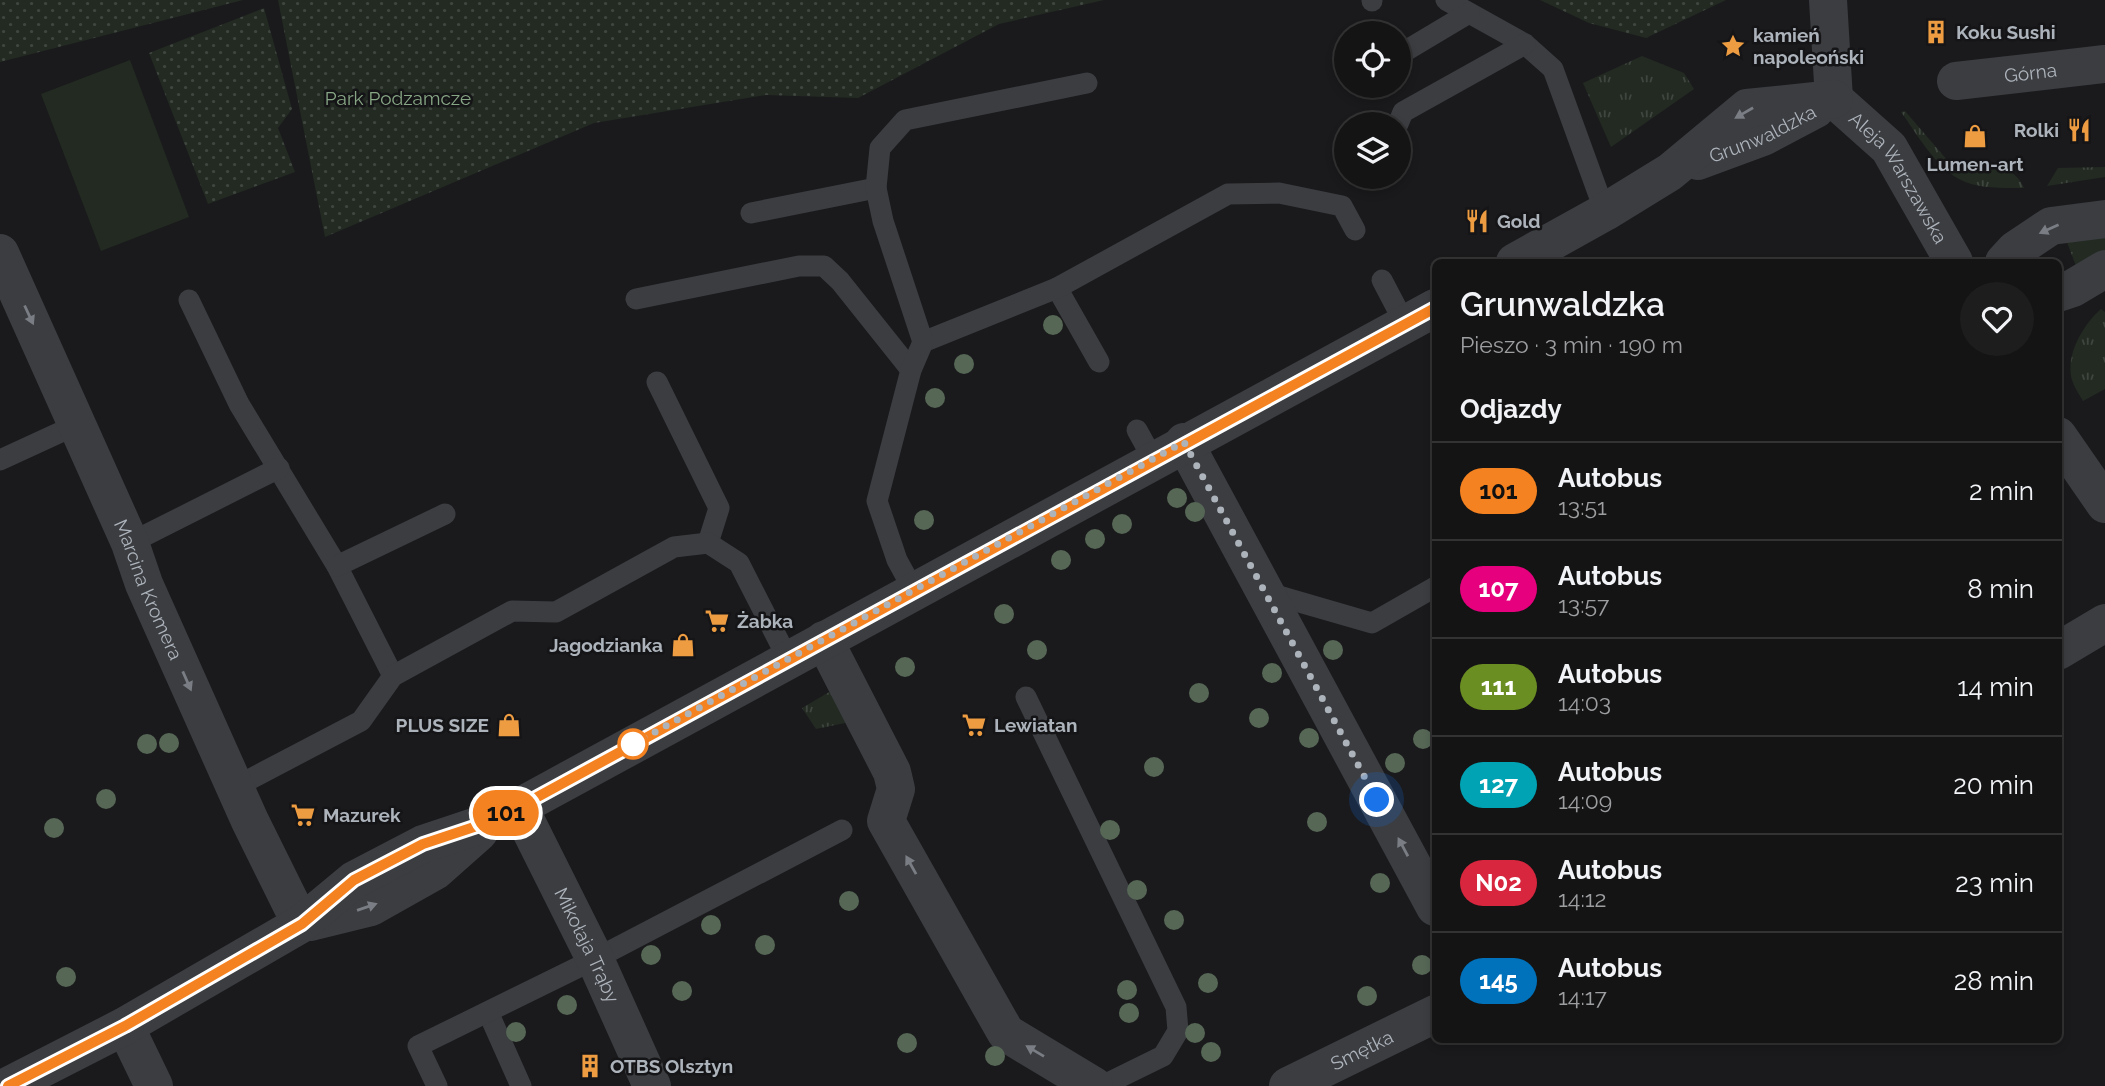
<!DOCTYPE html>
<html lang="pl">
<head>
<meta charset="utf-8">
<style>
	body { margin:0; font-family:Raleway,sans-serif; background:#1d1d1e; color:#f1f3f6; height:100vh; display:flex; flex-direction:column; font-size:26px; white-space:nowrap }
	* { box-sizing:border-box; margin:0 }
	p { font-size:23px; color:#9d9ea0 }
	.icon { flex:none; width:38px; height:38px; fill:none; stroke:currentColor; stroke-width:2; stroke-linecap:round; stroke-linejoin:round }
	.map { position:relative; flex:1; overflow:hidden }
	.panel { position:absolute; left:1432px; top:259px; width:630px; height:784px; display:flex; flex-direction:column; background:#141415; border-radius:10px; box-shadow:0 4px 10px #0003,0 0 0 2px #333334 }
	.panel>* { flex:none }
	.badge { padding:0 14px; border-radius:23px; font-size:24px; line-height:46px }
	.controls { position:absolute; left:1334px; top:21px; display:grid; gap:14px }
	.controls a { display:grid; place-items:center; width:77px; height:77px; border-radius:50%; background:#141415; box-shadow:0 4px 10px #0003,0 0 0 2px #333334; font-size:35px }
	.you { position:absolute; width:35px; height:35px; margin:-18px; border:5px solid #fff; border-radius:50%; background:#1a73e8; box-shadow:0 0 0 10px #1a73e833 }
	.map>.badge { position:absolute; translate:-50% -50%; box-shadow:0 0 0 4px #fff }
	h2 { padding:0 28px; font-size:26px; line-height:63px }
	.round { display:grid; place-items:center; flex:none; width:74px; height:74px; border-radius:37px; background:#1d1d1e }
	.summary { display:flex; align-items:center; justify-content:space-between; height:119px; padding:0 28px }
	h1 { font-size:33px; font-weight:600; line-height:52px }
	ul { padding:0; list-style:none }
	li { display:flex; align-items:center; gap:21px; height:98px; padding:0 28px; border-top:2px solid #333334 }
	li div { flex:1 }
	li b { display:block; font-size:26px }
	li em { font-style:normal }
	li .badge { min-width:77px; font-weight:700; text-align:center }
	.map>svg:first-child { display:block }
	.grass { fill:url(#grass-tufts) }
	.park { fill:url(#park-dots) }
	.pitch { fill:#222a22 }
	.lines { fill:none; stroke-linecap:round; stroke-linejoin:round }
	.service { stroke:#3b3d41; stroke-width:21 }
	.minor { stroke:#3b3d41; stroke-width:38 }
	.tertiary { stroke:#3b3d41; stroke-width:38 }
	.tree { fill:#566756 }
	.oneway { fill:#7a7e84 }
	.line-casing { stroke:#fff; stroke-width:16 }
	.line { stroke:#f58220; stroke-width:10 }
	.walk { stroke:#adb3bb; stroke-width:7; stroke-dasharray:0 12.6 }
	.stop-dot { fill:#fff; stroke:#f58220; stroke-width:3.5 }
	.labels { text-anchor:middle; stroke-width:5; stroke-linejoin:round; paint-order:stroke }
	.poi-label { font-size:19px; font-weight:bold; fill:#adb3bb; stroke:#151517; text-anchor:start }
	.street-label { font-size:19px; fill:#adb3bb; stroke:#151517 }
	.park-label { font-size:19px; fill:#87a685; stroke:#151517 }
</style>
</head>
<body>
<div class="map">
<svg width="2105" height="1086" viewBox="0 0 2105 1086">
	<defs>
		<pattern id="grass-tufts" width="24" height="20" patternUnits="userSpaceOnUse" patternTransform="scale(1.75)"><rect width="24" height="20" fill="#222a22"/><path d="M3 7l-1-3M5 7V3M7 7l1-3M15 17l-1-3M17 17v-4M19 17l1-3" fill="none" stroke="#3f4640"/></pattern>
		<pattern id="park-dots" width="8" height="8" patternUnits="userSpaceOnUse" patternTransform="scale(1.75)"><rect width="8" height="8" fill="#222a22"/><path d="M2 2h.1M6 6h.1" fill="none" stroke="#3f4640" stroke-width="1.8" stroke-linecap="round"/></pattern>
	</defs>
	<rect width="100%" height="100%" fill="#1a1a1c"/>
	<g class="grass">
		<polygon points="1642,56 1684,73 1694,89 1611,147 1583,83"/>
		<path d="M 1905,111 L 1954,168 C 1980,168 2012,159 2024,188 C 2003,188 1977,189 1959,179 C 1934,165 1917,134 1901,112 Z"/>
		<polygon points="2105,167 2105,177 2047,186 2058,168"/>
		<polygon points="2105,230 2105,251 2076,266 2065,237"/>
		<path d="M 2101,309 L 2105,312 L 2105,389 L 2083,401 C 2079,394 2074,387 2072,380 C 2065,355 2083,325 2101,309 Z"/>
		<polygon points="831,691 850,722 816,729 802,708"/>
	</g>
	<g class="park">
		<polygon points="0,0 243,0 0,62"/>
		<polygon points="278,0 1104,0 999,24 858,98 766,95 594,123 325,237"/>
		<polygon points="1540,0 1726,0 1646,38 1589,23"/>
		<polygon points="264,8 292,109 278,128 295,172 208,204 149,53"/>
	</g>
	<polygon class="pitch" points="130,60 189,217 101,251 41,94"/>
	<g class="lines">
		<g class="service">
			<polyline points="1446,0 1525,44 1553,69 1605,212"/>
			<polyline points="1372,1 1372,0"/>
			<polyline points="1402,53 1469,13"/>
			<polyline points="1398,124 1403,112 1525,44"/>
			<polyline points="751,213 876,188"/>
			<polyline points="1382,280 1405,324"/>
			<polyline points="1057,288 1099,362"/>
			<polyline points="636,299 799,266 824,266 840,281 911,370"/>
			<polyline points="189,300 239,404 337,566 393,676"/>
			<polyline points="923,342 1057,288 1228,194 1279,193 1342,206 1355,230"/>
			<polyline points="657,382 719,508 708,543"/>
			<polyline points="1137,430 1153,459"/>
			<polyline points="0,460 76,425"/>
			<polyline points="130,543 279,468"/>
			<polyline points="337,566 445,514"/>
			<polyline points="914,591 897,560 877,501 911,370 923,342 883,221 876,188 880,148 905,120 1087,83"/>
			<polyline points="1265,592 1372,623 1435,587"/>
			<polyline points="1026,697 1176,1007 1178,1031 1163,1056 1102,1086"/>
			<polyline points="235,787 361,721 393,676 512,611 556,612 674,547 708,543 739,563 788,659"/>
			<polyline points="488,1012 521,1086"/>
			<polyline points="437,1086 418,1046 595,959 842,830"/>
		</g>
		<g class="minor">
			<polyline points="1828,0 1834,99"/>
			<path id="s1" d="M 1956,81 L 2105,64"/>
			<path id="s2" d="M 0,253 L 130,543 L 144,584 L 250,821 L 301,924"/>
			<polyline points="2058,436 2105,504"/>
			<polyline points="1184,442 1435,907"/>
			<polyline points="824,640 892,772 896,789 886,821 1006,1033 1094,1086"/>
			<polyline points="2058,651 2105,623"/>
			<path id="s3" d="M 519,807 L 595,959 L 652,1086"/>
			<polyline points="125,1026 154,1086"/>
			<path id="s4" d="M 1288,1086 L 1435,1014"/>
		</g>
		<g class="tertiary">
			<path id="s5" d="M 1834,99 L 1889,148 L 1954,262"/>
			<path id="s6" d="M 1698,161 L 1763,137 L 1816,109"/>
			<polyline points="1515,262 1605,212 1670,172 1747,108 1834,99"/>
			<polyline points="2004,262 2015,250 2051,226 2105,219"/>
			<polyline points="2058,293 2073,288 2105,269"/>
			<polyline points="310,922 371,907 435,871 479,832"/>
			<polyline points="8,1086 125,1026 301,924 354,880 423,844 492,821 519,807 1435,308"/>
		</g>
	</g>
	<g class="tree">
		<circle cx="1053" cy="325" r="10"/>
		<circle cx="964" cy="364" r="10"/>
		<circle cx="935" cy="398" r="10"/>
		<circle cx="1177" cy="498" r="10"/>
		<circle cx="1195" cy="512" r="10"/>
		<circle cx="924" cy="520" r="10"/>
		<circle cx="1122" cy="524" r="10"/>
		<circle cx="1095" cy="539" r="10"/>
		<circle cx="1061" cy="560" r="10"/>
		<circle cx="1004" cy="614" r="10"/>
		<circle cx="1037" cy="650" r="10"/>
		<circle cx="1333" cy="650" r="10"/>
		<circle cx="905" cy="667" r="10"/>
		<circle cx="1272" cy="673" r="10"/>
		<circle cx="1199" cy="693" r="10"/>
		<circle cx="1259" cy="718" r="10"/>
		<circle cx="1309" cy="738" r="10"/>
		<circle cx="1423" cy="739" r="10"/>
		<circle cx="169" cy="743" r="10"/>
		<circle cx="147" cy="744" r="10"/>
		<circle cx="1395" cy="763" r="10"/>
		<circle cx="1154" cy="767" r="10"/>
		<circle cx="106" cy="799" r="10"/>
		<circle cx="1317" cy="822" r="10"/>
		<circle cx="54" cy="828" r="10"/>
		<circle cx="1110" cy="830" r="10"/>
		<circle cx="1380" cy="883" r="10"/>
		<circle cx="1137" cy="890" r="10"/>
		<circle cx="849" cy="901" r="10"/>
		<circle cx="1174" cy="920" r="10"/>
		<circle cx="711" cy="925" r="10"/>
		<circle cx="765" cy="945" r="10"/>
		<circle cx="651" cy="955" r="10"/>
		<circle cx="1422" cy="965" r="10"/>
		<circle cx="66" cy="977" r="10"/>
		<circle cx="1208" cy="983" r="10"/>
		<circle cx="1127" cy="990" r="10"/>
		<circle cx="682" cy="991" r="10"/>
		<circle cx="1367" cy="996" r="10"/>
		<circle cx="567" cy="1005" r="10"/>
		<circle cx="1129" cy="1013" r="10"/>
		<circle cx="516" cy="1032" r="10"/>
		<circle cx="1195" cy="1033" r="10"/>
		<circle cx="907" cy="1043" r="10"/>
		<circle cx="1211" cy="1052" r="10"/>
		<circle cx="995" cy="1056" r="10"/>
	</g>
	<defs><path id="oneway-solid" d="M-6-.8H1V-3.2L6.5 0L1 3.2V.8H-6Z" transform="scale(1.75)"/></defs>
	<g class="oneway">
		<use href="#oneway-solid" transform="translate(1744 113) rotate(150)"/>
		<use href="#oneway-solid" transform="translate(2049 229) rotate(156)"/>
		<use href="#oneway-solid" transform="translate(29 315) rotate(65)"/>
		<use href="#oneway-solid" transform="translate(187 681) rotate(66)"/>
		<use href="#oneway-solid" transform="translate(1403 847) rotate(-118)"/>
		<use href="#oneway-solid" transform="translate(911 865) rotate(-119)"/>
		<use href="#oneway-solid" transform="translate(367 907) rotate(-19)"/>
		<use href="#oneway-solid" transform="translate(1035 1051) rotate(-149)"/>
	</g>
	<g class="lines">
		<g class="line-casing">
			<polyline id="line" points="8,1086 125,1026 302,924 354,880 423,844 492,821 519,807 1435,308"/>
		</g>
		<use href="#line" class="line"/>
		<polyline class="walk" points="633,744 1184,442 1377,800"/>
	</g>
	<defs>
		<g id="building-bare" transform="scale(1.89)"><path d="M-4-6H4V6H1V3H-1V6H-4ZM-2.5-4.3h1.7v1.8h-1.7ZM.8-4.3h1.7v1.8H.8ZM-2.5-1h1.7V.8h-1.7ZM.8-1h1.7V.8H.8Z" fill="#ed9c41" stroke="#151517" stroke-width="2.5" paint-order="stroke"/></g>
		<g id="sight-bare" transform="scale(1.89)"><path d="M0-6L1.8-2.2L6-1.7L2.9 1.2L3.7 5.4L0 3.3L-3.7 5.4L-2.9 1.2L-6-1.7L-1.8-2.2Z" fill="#ed9c41" stroke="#151517" stroke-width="2.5" paint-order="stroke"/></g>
		<g id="restaurant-bare" transform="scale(1.89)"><path d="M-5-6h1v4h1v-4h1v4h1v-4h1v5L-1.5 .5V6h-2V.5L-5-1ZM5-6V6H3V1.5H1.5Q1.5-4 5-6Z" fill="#ed9c41" stroke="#151517" stroke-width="2.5" paint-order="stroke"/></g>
		<g id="shop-bare" transform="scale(1.89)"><path d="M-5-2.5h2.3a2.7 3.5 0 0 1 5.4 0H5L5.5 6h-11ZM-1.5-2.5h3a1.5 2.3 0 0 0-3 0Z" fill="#ed9c41" stroke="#151517" stroke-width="2.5" paint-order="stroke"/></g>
		<g id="supermarket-bare" transform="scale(1.89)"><path d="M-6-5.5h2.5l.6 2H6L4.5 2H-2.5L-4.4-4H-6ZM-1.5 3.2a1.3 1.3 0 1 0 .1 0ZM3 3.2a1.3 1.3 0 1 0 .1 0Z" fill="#ed9c41" stroke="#151517" stroke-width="2.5" paint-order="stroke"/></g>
	</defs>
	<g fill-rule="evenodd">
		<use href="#building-bare" x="1936" y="32"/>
		<use href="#sight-bare" x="1733" y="46"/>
		<use href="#restaurant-bare" x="2079" y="130"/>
		<use href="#shop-bare" x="1975" y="136"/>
		<use href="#restaurant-bare" x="1477" y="221"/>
		<use href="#supermarket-bare" x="717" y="621"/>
		<use href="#shop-bare" x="683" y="645"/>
		<use href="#shop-bare" x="509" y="725"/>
		<use href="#supermarket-bare" x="974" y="725"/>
		<use href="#supermarket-bare" x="303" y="815"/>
		<use href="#building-bare" x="590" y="1066"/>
	</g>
	<circle class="stop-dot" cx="633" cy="744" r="14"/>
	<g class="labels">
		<g class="poi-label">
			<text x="1956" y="39">Koku Sushi</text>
			<text x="1753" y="42">kamień<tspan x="1753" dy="22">napoleoński</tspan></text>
			<text x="2059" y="137" text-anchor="end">Rolki</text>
			<text x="1975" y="171" text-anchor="middle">Lumen-art</text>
			<text x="1497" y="228">Gold</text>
			<text x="737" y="628">Żabka</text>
			<text x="663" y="652" text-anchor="end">Jagodzianka</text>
			<text x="489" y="732" text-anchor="end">PLUS SIZE</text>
			<text x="994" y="732">Lewiatan</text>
			<text x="323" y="822">Mazurek</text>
			<text x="610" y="1073">OTBS Olsztyn</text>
		</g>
		<g class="street-label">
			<text dy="7" stroke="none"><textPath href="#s1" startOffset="75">Górna</textPath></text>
			<text dy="7" stroke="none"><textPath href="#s6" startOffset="70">Grunwaldzka</textPath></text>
			<text dy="7" stroke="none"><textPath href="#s5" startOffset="103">Aleja Warszawska</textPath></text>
			<text dy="7" stroke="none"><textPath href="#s2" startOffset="368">Marcina Kromera</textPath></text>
			<text dy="7" stroke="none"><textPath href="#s3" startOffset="154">Mikołaja Trąby</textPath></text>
			<text dy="7" stroke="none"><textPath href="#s4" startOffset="82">Smętka</textPath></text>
		</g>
		<g class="park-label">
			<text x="398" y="105">Park Podzamcze</text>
		</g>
	</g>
</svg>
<div class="controls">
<a><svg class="icon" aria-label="locate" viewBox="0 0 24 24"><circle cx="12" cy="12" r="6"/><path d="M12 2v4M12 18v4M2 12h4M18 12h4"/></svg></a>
<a><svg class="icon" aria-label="layers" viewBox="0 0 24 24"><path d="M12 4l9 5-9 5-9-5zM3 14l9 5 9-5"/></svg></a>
</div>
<div class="you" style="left:1377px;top:800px"></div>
<b class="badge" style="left:506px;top:813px;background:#f58220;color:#111">101</b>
<section class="panel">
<div class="summary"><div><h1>Grunwaldzka</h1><p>Pieszo · 3 min · 190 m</p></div><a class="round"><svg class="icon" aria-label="heart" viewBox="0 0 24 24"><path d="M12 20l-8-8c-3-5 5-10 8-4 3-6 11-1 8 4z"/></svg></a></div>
<h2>Odjazdy</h2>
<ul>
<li><span class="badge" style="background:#f58220;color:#111">101</span><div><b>Autobus</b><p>13:51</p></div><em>2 min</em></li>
<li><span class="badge" style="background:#e6007e;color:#fff">107</span><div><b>Autobus</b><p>13:57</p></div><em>8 min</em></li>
<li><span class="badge" style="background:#6b8e23;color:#fff">111</span><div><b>Autobus</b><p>14:03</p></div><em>14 min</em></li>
<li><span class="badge" style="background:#00a3b4;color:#fff">127</span><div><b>Autobus</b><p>14:09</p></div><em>20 min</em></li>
<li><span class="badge" style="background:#d7263d;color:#fff">N02</span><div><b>Autobus</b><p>14:12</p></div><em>23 min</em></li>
<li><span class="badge" style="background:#0072bc;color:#fff">145</span><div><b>Autobus</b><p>14:17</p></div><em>28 min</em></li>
</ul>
</section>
</div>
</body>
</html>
